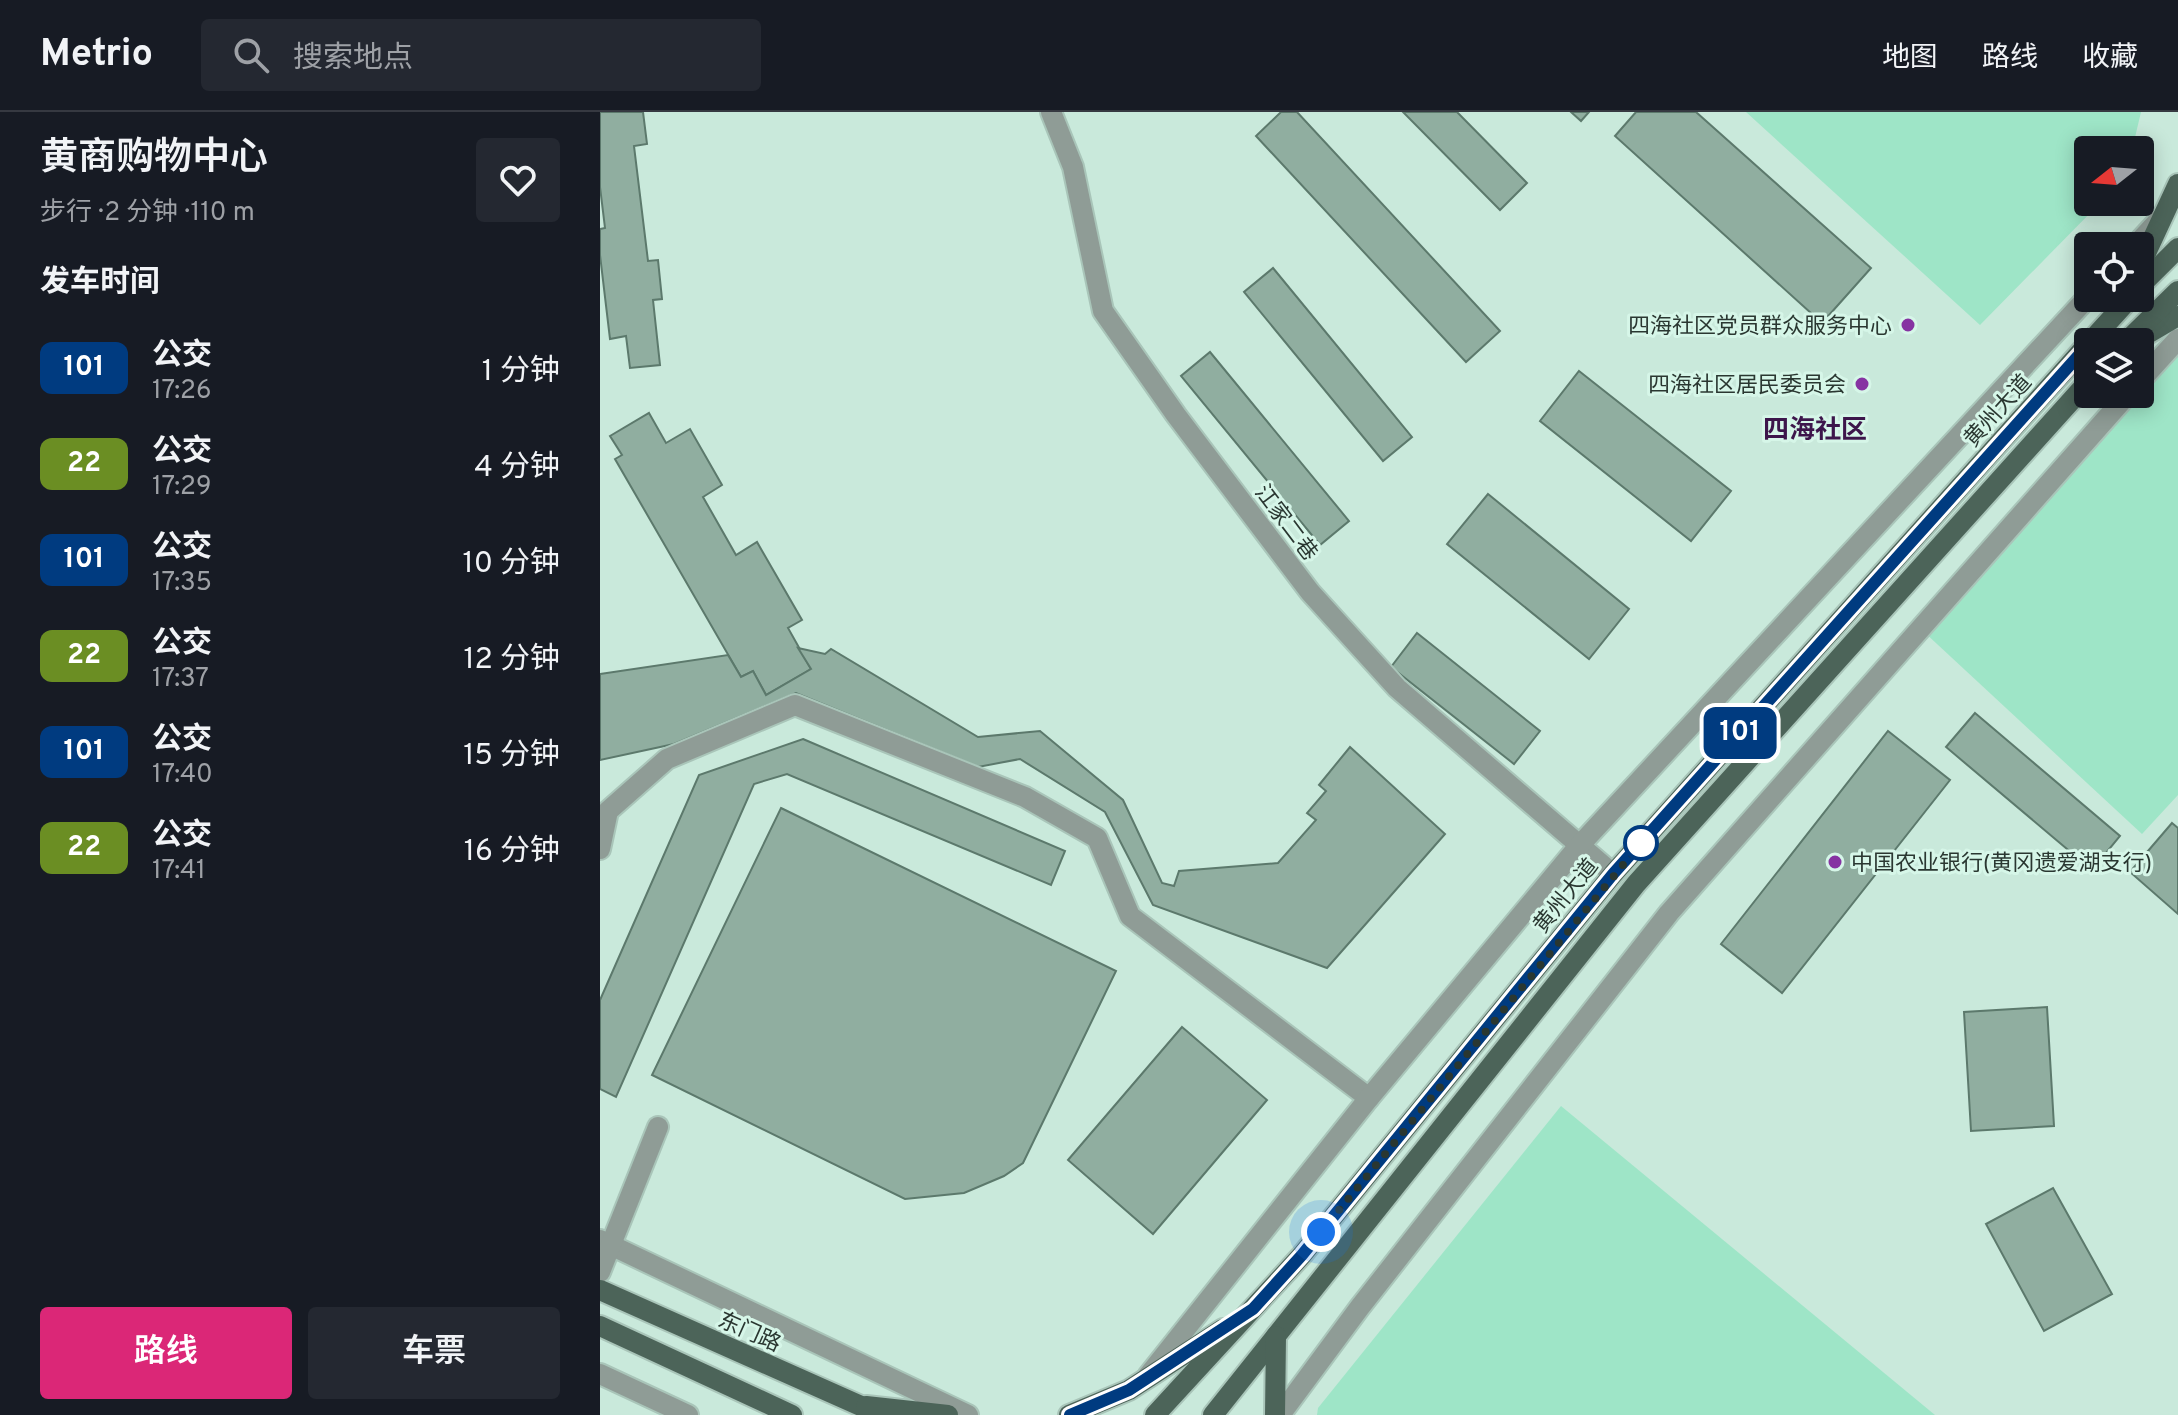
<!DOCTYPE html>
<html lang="zh">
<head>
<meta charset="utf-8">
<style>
	body { margin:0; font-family:Overpass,"Noto Sans SC",sans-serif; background:#242831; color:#f1f3f6; height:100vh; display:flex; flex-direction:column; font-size:30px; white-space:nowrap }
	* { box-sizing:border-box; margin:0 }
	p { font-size:26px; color:#9ea1a6 }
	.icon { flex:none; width:44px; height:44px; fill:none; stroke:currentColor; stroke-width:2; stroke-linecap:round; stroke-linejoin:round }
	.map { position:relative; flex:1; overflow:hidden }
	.side { display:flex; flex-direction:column; background:#171b24; width:600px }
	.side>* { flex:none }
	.badge { padding:0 16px; border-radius:12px; font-size:28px; line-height:52px }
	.needle { width:52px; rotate:253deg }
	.fabs { position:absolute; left:1474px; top:24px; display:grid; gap:16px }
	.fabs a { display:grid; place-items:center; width:80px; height:80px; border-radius:8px; background:#171b24; box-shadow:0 4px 20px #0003; font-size:40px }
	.you { position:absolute; width:40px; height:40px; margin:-20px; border:6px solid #fff; border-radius:50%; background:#1a73e8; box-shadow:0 0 0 12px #1a73e833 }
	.map>.badge { position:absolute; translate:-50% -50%; box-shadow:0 0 0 4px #fff }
	h2 { padding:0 40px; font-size:30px; line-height:72px }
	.round { display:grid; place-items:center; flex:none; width:84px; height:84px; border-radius:8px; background:#242831 }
	.summary { display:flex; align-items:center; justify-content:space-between; height:136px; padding:0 40px }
	h1 { font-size:38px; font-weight:600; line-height:60px }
	.cta { display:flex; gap:16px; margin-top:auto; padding:16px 40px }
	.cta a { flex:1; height:92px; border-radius:8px; background:#db2777; color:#fff; font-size:32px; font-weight:600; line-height:92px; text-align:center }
	.cta a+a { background:#242831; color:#f1f3f6 }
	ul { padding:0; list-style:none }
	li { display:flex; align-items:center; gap:24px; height:96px; padding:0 40px }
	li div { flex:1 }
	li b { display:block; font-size:30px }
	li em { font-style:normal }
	li .badge { min-width:88px; font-weight:700; text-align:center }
	header { display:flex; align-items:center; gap:48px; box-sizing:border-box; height:112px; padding:0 40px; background:#171b24; border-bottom:2px solid #363941 }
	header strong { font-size:38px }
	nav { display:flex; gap:44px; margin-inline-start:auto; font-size:28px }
	.search { width:560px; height:72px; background:#242831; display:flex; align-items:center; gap:20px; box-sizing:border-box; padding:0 28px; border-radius:8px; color:#9ea1a6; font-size:30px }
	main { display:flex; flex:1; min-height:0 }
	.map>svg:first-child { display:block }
	.green { fill:#9ee5c7 }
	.building { fill:#90aea0; stroke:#5c796c; stroke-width:2 }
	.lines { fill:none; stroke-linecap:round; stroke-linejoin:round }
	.minor-casing { stroke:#a9c5b9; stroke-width:24 }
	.major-casing { stroke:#a9c5b9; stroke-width:24 }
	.minor { stroke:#8f9c96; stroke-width:20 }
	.major { stroke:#4c6459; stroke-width:20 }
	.line-casing { stroke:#fff; stroke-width:18 }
	.line { stroke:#003b80; stroke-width:12 }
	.walk { stroke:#2a3731; stroke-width:8; stroke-dasharray:0 14.4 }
	.poi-dot { fill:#8633a2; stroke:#d6f6e8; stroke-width:3 }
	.stop-dot { fill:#fff; stroke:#003b80; stroke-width:4 }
	.labels { text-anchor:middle; stroke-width:6; stroke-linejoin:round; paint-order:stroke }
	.poi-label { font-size:22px; fill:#2a3731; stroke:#d6f6e8; text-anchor:end }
	.street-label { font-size:22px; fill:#2a3731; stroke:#d6f6e8 }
	.quarter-label { font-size:26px; font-weight:bold; fill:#3d164b; stroke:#d6f6e8 }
</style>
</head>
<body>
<header>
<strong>Metrio</strong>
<div class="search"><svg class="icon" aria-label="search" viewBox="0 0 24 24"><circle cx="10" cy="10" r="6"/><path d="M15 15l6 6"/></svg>搜索地点</div>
<nav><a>地图</a><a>路线</a><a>收藏</a></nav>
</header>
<main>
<section class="side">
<div class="summary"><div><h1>黄商购物中心</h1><p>步行 · 2 分钟 · 110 m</p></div><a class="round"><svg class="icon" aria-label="heart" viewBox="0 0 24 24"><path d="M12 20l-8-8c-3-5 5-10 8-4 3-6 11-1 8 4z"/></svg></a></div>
<h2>发车时间</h2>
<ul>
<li><span class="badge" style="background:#003b80;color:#fff">101</span><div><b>公交</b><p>17:26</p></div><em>1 分钟</em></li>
<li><span class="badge" style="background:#6b8e23;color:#fff">22</span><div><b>公交</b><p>17:29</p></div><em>4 分钟</em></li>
<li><span class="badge" style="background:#003b80;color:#fff">101</span><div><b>公交</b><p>17:35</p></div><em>10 分钟</em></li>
<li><span class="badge" style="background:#6b8e23;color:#fff">22</span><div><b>公交</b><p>17:37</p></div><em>12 分钟</em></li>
<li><span class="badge" style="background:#003b80;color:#fff">101</span><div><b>公交</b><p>17:40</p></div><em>15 分钟</em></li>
<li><span class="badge" style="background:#6b8e23;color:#fff">22</span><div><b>公交</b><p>17:41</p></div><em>16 分钟</em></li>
</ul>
<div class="cta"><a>路线</a><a>车票</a></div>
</section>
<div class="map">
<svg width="1578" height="1303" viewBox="0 0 1578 1303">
	<rect width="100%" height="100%" fill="#c9e9db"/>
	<g class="green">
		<polygon points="1146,0 1541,0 1532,38 1488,38 1488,90 1501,90 1380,213"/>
		<polygon points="1578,242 1578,683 1542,722 1323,519"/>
		<polygon points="961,994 1335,1303 717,1303 718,1296"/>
	</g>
	<g class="building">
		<polygon points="0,0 43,0 47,32 34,34 48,149 58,148 62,187 53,188 60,253 30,256 26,224 10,227 0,143 0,117 5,116 0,75"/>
		<polygon points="681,0 697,0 900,219 866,250 656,24"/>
		<polygon points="803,0 857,0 927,71 900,98"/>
		<polygon points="971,0 989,0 981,9"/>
		<polygon points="1036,0 1096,0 1271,156 1222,211 1015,24"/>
		<polygon points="673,156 812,325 783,349 644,180"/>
		<polygon points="610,240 749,409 720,433 581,264"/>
		<polygon points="979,259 1131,379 1091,429 940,309"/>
		<polygon points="49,301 66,331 90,317 122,373 103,385 136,443 157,430 202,508 188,516 211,557 166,583 153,559 141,565 15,347 22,343 10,324"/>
		<polygon points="888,382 1029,497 989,547 847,432"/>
		<polygon points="817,521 940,619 914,652 791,555"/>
		<polygon points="198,536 225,542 231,537 378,625 440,619 523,688 562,771 574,774 579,759 678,751 716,708 707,701 726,679 719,673 750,635 845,722 727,856 553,793 505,700 420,647 378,655 196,581 74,632 0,648 0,562 128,543 141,565 153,559 166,583 211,557"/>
		<polygon points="1375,601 1520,724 1492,758 1346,635"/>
		<polygon points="1288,619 1350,668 1182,881 1121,832"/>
		<polygon points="203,627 465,739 451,773 187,662 154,672 16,985 0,977 0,888 99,663"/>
		<polygon points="181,696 516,859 423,1051 404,1064 364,1081 305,1087 52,963"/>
		<polygon points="1572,711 1578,716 1578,802 1530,760"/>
		<polygon points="1447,895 1454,1014 1371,1019 1364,900"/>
		<polygon points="582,915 667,988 553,1122 468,1048"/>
		<polygon points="1453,1076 1512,1182 1444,1219 1386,1112"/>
	</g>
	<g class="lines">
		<g class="minor-casing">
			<g id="minor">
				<polyline points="451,0 473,55 503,199 576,303 710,480 797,576 1013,762"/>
				<polyline points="1535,134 1559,108"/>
				<polyline points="1540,269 1578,227"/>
				<polyline points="0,737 8,699 67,647 195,593 425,685 497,726 530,804 769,986"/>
				<polyline points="0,1128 368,1303"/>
				<polyline points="0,1160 58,1015"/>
				<polyline points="0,1262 88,1303"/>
				<polyline points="548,1264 769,986 978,735 1488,185"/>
				<polyline points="680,1303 760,1195 1069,801 1528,282"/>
			</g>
		</g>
		<g class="major-casing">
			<g id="major">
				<polyline points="1540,154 1578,72"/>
				<polyline points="1540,174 1578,136"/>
				<polyline points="1544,224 1578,204"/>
				<polyline points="1490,230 1530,186"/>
				<polyline points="1526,230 1578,179"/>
				<polyline points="0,1178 281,1303"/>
				<polyline points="0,1214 192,1303"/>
				<polyline points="266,1294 348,1303"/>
				<polyline points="469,1303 529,1278 623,1217"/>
				<polyline points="555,1303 702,1143 1013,762 1488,232"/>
				<polyline points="613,1303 1036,772 1488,270"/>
				<polyline points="675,1303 676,1224"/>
			</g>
		</g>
		<use href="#minor" class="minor"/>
		<use href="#major" class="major"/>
	</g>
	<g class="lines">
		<g class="line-casing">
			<polyline id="line" points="470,1303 529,1278 653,1197 702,1143 1013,762 1488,233"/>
		</g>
		<use href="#line" class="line"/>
		<polyline class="walk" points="721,1120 1041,731"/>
	</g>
	<g class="poi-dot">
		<circle cx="1308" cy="213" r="8"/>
		<circle cx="1262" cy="272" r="8"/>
		<circle cx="1235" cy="750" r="8"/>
	</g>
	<circle class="stop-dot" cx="1041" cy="731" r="16"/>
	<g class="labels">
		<g class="poi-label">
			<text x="1292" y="221">四海社区党员群众服务中心</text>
			<text x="1246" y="280">四海社区居民委员会</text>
			<text x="1251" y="758" text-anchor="start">中国农业银行(黄冈遗爱湖支行)</text>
		</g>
		<g class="street-label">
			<text transform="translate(1397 298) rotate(-48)" y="8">黄州大道</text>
			<text transform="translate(687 410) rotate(53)" y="8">江家二巷</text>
			<text transform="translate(965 783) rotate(-51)" y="8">黄州大道</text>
			<text transform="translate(150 1219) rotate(24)" y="8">东门路</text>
		</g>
		<g class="quarter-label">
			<text x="1215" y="326">四海社区</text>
		</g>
	</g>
</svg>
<div class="fabs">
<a><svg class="needle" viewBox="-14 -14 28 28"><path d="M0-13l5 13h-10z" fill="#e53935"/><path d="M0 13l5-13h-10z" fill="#9ea1a6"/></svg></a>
<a><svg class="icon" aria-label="locate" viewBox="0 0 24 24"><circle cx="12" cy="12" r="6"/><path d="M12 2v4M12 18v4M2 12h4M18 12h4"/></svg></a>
<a><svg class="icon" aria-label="layers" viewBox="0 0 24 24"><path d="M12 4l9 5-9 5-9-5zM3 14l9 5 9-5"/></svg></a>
</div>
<div class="you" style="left:721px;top:1120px"></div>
<b class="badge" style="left:1140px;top:621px;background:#003b80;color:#fff">101</b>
</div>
</main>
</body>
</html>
